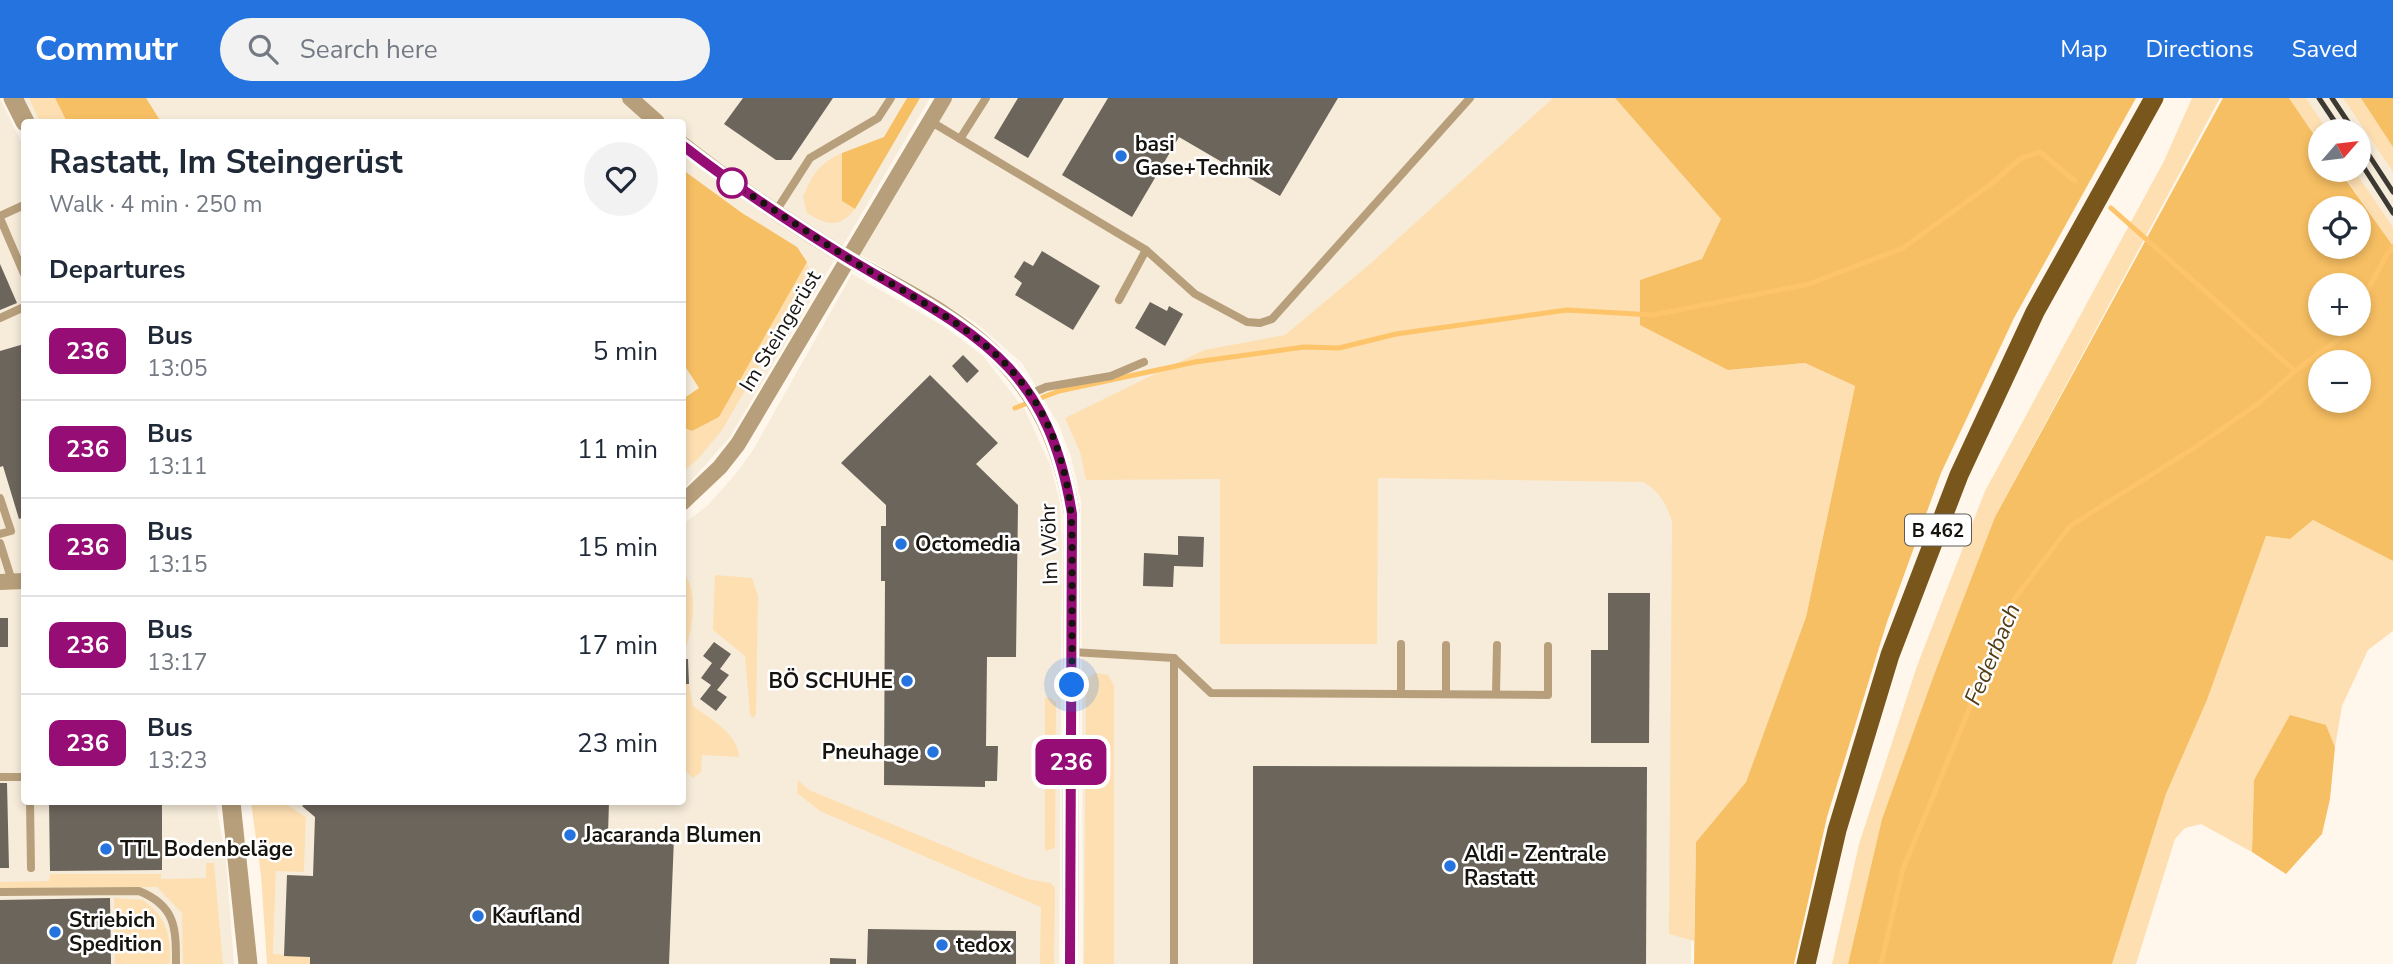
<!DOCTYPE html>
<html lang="en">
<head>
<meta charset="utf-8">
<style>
	body { margin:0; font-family:"Nunito Sans",sans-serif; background:#f2f2f3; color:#1f2937; height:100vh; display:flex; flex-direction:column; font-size:26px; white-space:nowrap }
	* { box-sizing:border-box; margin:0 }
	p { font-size:23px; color:#747a83 }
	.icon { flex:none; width:38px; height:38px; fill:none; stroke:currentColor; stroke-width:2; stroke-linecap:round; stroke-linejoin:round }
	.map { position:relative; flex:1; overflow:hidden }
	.sheet { position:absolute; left:21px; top:21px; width:665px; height:686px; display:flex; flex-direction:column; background:#fff; border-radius:7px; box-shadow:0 4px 10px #0003 }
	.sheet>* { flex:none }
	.badge { padding:0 14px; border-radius:10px; font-size:24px; line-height:46px }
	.needle { width:46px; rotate:62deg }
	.controls { position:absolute; left:2308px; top:21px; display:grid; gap:14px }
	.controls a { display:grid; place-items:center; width:63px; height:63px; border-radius:50%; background:#fff; box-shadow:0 4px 10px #0003; font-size:35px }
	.you { position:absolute; width:35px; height:35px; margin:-18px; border:5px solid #fff; border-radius:50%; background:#1a73e8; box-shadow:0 0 0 10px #1a73e833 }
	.map>.badge { position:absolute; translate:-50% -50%; box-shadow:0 0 0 4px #fff }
	h2 { padding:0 28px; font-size:26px; line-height:63px }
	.round { display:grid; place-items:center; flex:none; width:74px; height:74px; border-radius:37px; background:#f2f2f3 }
	.headline { display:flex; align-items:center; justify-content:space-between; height:119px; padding:0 28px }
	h1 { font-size:33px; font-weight:700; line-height:52px }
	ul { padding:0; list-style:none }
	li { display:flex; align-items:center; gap:21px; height:98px; padding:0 28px; border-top:2px solid #e0e1e3 }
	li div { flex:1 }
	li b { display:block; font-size:26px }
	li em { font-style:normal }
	li .badge { min-width:77px; font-weight:700; text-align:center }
	header { display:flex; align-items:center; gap:42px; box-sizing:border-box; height:98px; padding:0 35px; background:#2573de; color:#fff }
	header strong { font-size:33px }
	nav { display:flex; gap:38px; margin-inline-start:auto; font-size:24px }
	.search { width:490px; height:63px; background:#f2f2f3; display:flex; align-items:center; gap:18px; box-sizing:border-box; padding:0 24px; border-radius:38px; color:#747a83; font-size:26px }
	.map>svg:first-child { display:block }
	.built { fill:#f7ecda }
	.green { fill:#fddfb2 }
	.forest { fill:#f7bf63; fill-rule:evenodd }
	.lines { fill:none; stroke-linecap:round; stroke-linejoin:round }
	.stream { stroke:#fdc469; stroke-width:5 }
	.building { fill:#6c655c }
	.service { stroke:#b79f7b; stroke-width:8 }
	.minor { stroke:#b79f7b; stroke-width:16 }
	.tertiary { stroke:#b79f7b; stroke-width:19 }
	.primary { stroke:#79571c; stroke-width:19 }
	.rail { stroke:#3c3933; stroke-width:5 }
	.line-casing { stroke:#fff; stroke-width:16 }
	.line { stroke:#960e75; stroke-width:10 }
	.walk { stroke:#171410; stroke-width:7; stroke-dasharray:0 12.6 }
	.poi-dot { fill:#2573de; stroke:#fff; stroke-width:2.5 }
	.stop-dot { fill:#fff; stroke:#960e75; stroke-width:3.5 }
	.labels { text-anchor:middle; stroke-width:5; stroke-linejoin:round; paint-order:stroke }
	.shield { fill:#fff; stroke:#5d5a58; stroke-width:2 }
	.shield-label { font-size:19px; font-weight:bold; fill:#171410 }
	.poi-label { font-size:21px; font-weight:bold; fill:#171410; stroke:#fff; text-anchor:start }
	.street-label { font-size:21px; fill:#171410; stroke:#fff }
	.water-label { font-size:23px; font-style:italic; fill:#533d16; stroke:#fff }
</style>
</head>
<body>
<header>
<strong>Commutr</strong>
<div class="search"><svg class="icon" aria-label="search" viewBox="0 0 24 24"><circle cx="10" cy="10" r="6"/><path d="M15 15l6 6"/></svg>Search here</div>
<nav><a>Map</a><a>Directions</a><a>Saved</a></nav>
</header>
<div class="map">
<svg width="2393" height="866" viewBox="0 0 2393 866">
	<rect width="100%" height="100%" fill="#fff7ec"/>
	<g class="built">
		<polygon points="0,0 24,50 24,476 0,478"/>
		<polygon points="12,0 930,0 730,339 683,392 682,24 24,24"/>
		<polygon points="950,0 1782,0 1695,578 1691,866 1083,866 1081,402 1071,359 1059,327 1022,265 976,225 858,155"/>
		<polygon points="2306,0 2343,0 2393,74 2393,129 2354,72 2359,72 2359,33 2328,33"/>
		<polygon points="852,176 945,229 983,258 1025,312 1051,369 1060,405 1062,447 1059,866 310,866 310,859 273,857 276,773 304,773 306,719 283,704 682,704 683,426 707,408 734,378 753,352"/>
		<polygon points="0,489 24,489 24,704 216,704 226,764 234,866 0,866"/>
	</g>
	<g class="green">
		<polygon points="29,0 55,0 67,24 40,24"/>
		<path d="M 1553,0 L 1615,0 L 1721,121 L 1702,161 L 1640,182 L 1728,272 L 1805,265 L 1855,288 L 1806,519 L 1746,684 L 1696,744 L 1694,843 L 1669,836 L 1672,423 C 1665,404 1660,394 1643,384 L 1378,380 L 1377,546 L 1220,546 L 1220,381 L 1086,382 L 1080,354 L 1065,320 L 1204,252 L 1285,237 L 1371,165 Z"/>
		<polygon points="2192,0 2220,0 1995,419 1882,721 1848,866 1832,866 1859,746 1917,568 1985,393 2164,63"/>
		<polygon points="2289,0 2306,0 2328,33 2320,33 2320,44"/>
		<polygon points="2343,0 2362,0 2393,48 2393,74"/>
		<path d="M 842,55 L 842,103 L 855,111 C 839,131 827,127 807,115 L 803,99 C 813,76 818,66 842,55 Z"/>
		<polygon points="2340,72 2354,72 2393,129 2393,148"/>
		<polygon points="807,164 810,177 807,187 722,332 698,361 683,374 682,329 692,333 719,319"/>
		<polygon points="2313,422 2393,463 2393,533 2368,552 2342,608 2335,649 2326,627 2254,682 2252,754 2201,726 2185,730 2175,741 2136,866 2112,866 2166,696 2207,602 2266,438 2290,441"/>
		<path d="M 683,475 C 699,489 693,538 683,554 Z"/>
		<polygon points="715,477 752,480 758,498 756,617 752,620 750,616 745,558 713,532"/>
		<polygon points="1096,575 1108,577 1114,588 1114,866 1084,866 1086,581"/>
		<path d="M 683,586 L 689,586 L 693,608 C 710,621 738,635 739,659 L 702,657 L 701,674 L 693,680 L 683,671 Z"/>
		<polygon points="1045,599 1051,600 1056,604 1055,750 1045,753"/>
		<polygon points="798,682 809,692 984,764 1028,781 1051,785 1055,790 1054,866 1040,866 1041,809 820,713 797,695"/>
		<polygon points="251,704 283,704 306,719 304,774 276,773 273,856 310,859 310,866 267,866 261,777"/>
		<polygon points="206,765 214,765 223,866 183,866 182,815 157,789 0,790 0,784 49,783 50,776 161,776 161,781 206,780"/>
		<path d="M 114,800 L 143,802 C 168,821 170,836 170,866 L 115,866 Z"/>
	</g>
	<g class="forest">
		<polygon points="55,0 146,0 161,24 67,24"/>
		<polygon points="907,0 920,0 855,111 842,103 842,55 884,39"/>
		<polygon points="1615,0 2136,0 2014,220 1941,375 1887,524 1827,719 1794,866 1694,866 1696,744 1746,684 1806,519 1855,288 1805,265 1728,272 1640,227 1640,182 1702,161 1721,121"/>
		<path d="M 2223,0 L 2289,0 L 2320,45 L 2320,72 L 2339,72 L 2393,148 L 2393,463 L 2313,422 L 2290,441 L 2266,438 L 2207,602 L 2166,696 L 2112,866 L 1848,866 L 1882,721 L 1934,577 L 1995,419 ZM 2359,110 L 2359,149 L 2320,149 L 2320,110 ZM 2320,187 L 2359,187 L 2359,226 L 2320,226 ZM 2359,264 L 2359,303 L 2320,303 L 2320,264 Z"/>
		<polygon points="2361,0 2393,0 2393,49"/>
		<polygon points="683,72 742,115 797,149 807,164 719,319 692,333 682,329 683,301 699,290 683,265"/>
		<polygon points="2290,617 2326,627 2335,649 2330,701 2322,736 2286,776 2252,754 2254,682"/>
	</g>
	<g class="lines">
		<g class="stream">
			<polyline points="2111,110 2295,273"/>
			<polyline points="2359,208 2387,156 2393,149"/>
			<polyline points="1015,310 1059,293 1195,264 1304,249 1339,250 1396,236 1567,212 1653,217 1809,186 1903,150 1991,86 2021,60 2040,54 2075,83"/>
			<polyline points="1881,866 1903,771 2015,500 2070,428 2197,348 2259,305 2295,273 2343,238 2349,226"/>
		</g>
	</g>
	<g class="building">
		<polygon points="743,0 833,0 791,62 776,62 724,26"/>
		<polygon points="1018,0 1064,0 1028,60 994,40"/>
		<polygon points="1108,0 1338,0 1280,98 1179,39 1132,119 1062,77"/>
		<polygon points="1042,153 1100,188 1073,232 1015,197 1022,185 1014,179 1024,163 1033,168"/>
		<polygon points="0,166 17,205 0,212"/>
		<polygon points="1150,204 1167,213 1169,208 1183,216 1165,248 1135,230"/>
		<polygon points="24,246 24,419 19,421 3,368 0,369 0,253"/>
		<polygon points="963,257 979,273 967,285 952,268"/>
		<polygon points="930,277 998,345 976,366 1018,407 1016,559 987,559 986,648 998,648 997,683 985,683 985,689 884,687 885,483 881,483 881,428 886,428 886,407 841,365"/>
		<polygon points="1178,438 1204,439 1203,469 1174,468 1173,489 1143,488 1144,455 1178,457"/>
		<polygon points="1608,495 1650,495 1649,645 1591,645 1591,552 1608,552"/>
		<rect x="0" y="520" width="8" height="29"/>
		<polygon points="714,544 731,556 720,571 729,577 717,592 727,599 716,613 700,601 711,587 701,580 712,565 703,558"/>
		<polygon points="682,561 688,561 689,586 682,586"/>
		<polygon points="1253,668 1647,669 1646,866 1253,866"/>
		<polygon points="0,685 7,685 9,770 0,770"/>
		<polygon points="49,704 162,704 162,772 50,773"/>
		<polygon points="307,704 609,704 608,736 674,739 669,866 310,866 310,859 284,858 287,777 313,778 315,719 302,708"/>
		<polygon points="110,800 111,866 0,866 0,802"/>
		<polygon points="868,831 1016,833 1016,866 867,866"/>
		<polygon points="830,860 856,861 856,866 830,866"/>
	</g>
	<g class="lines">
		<g class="service">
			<polyline points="930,23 1146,152 1195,196 1247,224 1260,225 1272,221 1470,0"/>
			<polyline points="960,41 986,0"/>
			<polyline points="776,113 810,60 878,20 891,0"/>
			<polyline points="0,118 24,107"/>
			<polyline points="0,120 24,176"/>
			<polyline points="1119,202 1146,152"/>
			<polyline points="0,220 24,209"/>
			<polyline points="1030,296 1046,289 1111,278 1144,264"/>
			<polyline points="0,400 11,433 0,436"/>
			<polyline points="0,445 12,483"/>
			<polyline points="1072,554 1174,560 1211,595 1548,597 1548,548"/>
			<polyline points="1174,560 1174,866"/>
			<polyline points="1401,596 1401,546"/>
			<polyline points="1446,596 1446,547"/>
			<polyline points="1496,596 1497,547"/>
			<polyline points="0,679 24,679"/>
			<polyline points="30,704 31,770"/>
			<polyline points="206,755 237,752"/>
			<path d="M 0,794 L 139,793 C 176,808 176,830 176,866"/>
		</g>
		<g class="minor">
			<polyline points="630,0 657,24"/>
			<path d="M 682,46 C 735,88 792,126 849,161 C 881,180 915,196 946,217 C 1022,267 1058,327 1072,416 L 1070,866"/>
			<polyline points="682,405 720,369 738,346 944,0"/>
			<polyline points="0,484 24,483"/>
		</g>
		<g class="tertiary">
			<polyline points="13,0 25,24"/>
			<polyline points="231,704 248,866"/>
		</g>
		<polyline class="primary" points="1806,866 1837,732 1890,557 1959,377 2035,214 2154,0"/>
		<g class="rail">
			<polyline points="2319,0 2341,33"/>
			<polyline points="2332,0 2354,33"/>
			<polyline points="2359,42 2393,94"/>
			<polyline points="2359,62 2393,115"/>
		</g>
	</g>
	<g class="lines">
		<g class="line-casing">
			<path id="line" d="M 682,47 C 735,88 792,126 849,161 C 971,234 1047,261 1072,416 L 1070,866"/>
		</g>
		<use href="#line" class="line"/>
		<path class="walk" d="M 732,85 C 771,109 809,136 848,160 C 949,222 1041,256 1067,387 C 1073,416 1072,446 1072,476 C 1072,513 1072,550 1072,587"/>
	</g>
	<g class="poi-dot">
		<circle cx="1121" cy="58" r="7"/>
		<circle cx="901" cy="446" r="7"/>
		<circle cx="907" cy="583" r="7"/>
		<circle cx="933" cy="654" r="7"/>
		<circle cx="570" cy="737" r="7"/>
		<circle cx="106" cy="751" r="7"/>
		<circle cx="1450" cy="768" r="7"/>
		<circle cx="478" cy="818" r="7"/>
		<circle cx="55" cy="834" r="7"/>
		<circle cx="942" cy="847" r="7"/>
	</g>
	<circle class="stop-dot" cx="732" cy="85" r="14"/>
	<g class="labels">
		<rect class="shield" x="1905" y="416.5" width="66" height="31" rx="5"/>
		<g class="shield-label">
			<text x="1938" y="439">B 462</text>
		</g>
		<g class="poi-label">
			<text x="1135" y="53">basi<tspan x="1135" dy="24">Gase+Technik</tspan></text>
			<text x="915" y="453">Octomedia</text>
			<text x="893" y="590" text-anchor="end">BÖ SCHUHE</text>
			<text x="919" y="661" text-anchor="end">Pneuhage</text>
			<text x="584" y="744">Jacaranda Blumen</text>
			<text x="120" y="758">TTL Bodenbeläge</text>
			<text x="1464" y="763">Aldi - Zentrale<tspan x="1464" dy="24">Rastatt</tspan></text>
			<text x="492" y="825">Kaufland</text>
			<text x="69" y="829">Striebich<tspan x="69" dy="24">Spedition</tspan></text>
			<text x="956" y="854">tedox</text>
		</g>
		<g class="street-label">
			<text transform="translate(780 233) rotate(-59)" y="7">Im Steingerüst</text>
			<text transform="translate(1049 446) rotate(-92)" y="7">Im Wöhr</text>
		</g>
		<g class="water-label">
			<text transform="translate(1992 556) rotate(-67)" y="8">Federbach</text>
		</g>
	</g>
</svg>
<div class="controls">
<a><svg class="needle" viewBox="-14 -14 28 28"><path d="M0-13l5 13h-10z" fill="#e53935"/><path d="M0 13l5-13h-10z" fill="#747a83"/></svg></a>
<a><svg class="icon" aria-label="locate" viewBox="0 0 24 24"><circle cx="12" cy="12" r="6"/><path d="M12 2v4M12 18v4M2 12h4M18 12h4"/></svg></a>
<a>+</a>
<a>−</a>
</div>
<div class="you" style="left:1072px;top:587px"></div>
<b class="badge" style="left:1071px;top:664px;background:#960e75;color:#fff">236</b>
<section class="sheet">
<div class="headline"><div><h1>Rastatt, Im Steingerüst</h1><p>Walk · 4 min · 250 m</p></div><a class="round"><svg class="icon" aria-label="heart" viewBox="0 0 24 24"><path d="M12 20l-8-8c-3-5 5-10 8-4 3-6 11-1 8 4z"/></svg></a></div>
<h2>Departures</h2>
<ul>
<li><span class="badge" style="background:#960e75;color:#fff">236</span><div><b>Bus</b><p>13:05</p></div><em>5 min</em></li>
<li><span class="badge" style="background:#960e75;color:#fff">236</span><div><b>Bus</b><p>13:11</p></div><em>11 min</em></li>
<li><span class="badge" style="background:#960e75;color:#fff">236</span><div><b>Bus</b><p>13:15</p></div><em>15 min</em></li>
<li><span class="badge" style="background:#960e75;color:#fff">236</span><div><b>Bus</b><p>13:17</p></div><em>17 min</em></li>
<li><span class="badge" style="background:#960e75;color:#fff">236</span><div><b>Bus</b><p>13:23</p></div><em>23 min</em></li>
</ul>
</section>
</div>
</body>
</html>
